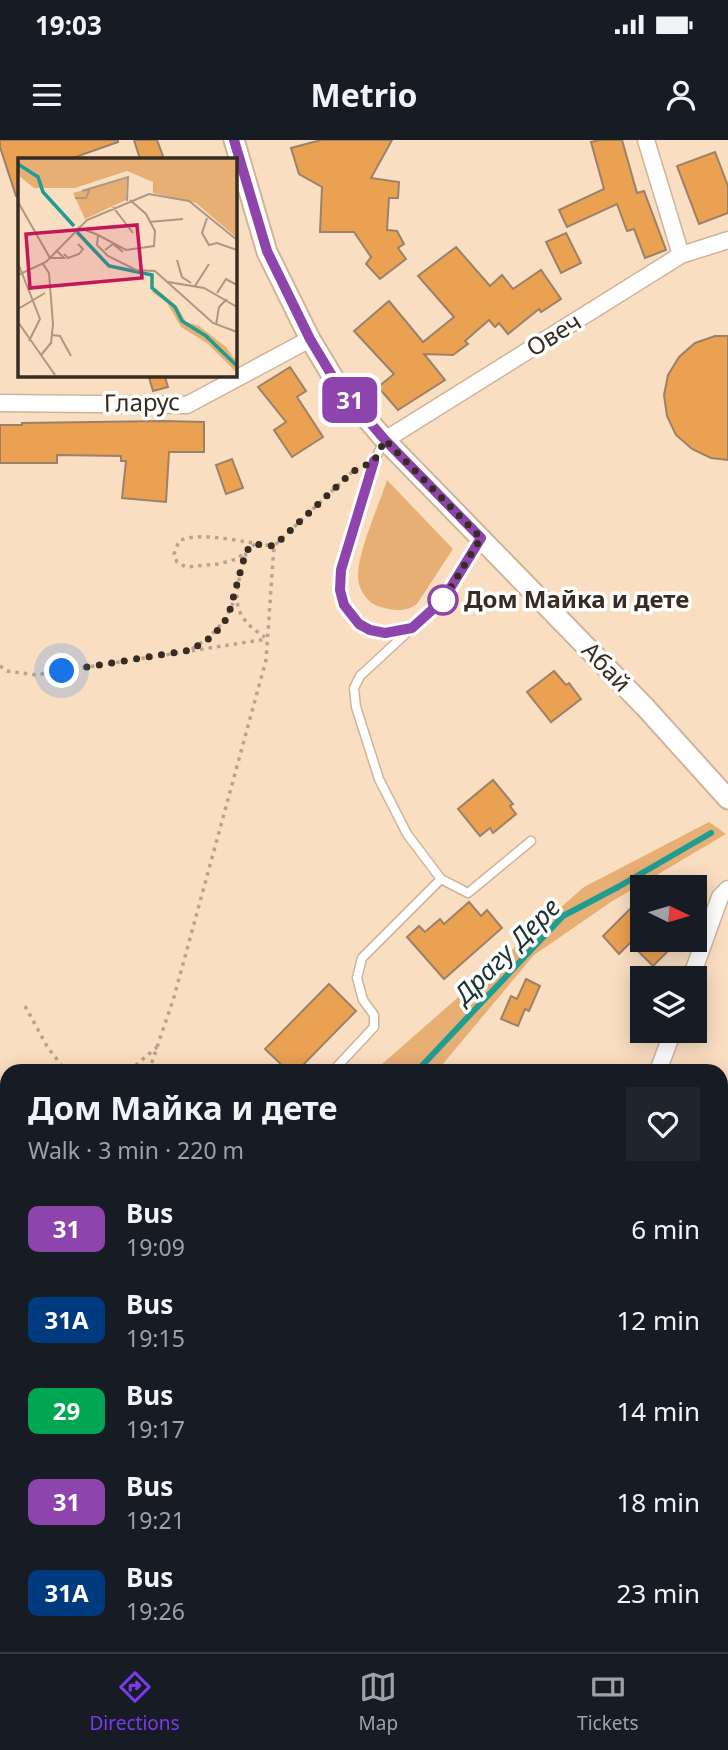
<!DOCTYPE html>
<html lang="en">
<head>
<meta charset="utf-8">
<style>
	body { margin:0; font-family:"Noto Sans",sans-serif; background:#20242c; color:#f1f3f6; height:100vh; display:flex; flex-direction:column; font-size:26px; white-space:nowrap }
	* { box-sizing:border-box; margin:0 }
	p { font-size:23px; color:#9ea1a6 }
	.icon { flex:none; width:38px; height:38px; fill:none; stroke:currentColor; stroke-width:2; stroke-linecap:round; stroke-linejoin:round }
	.map { position:relative; flex:1; overflow:hidden }
	.panel { position:absolute; left:0px; top:924px; width:728px; height:588px; display:flex; flex-direction:column; background:#171b24; border-radius:21px 21px 0 0; box-shadow:0 4px 18px #0003 }
	.panel>* { flex:none }
	.badge { padding:0 14px; border-radius:10px; font-size:24px; line-height:46px }
	.needle { width:46px; rotate:95deg }
	.controls { position:absolute; left:630px; top:735px; display:grid; gap:14px }
	.controls a { display:grid; place-items:center; width:77px; height:77px; border-radius:0px; background:#171b24; box-shadow:0 4px 18px #0003; font-size:35px }
	.you { position:absolute; width:35px; height:35px; margin:-18px; border:5px solid #fff; border-radius:50%; background:#1a73e8; box-shadow:0 0 0 10px #1a73e833 }
	.map>.badge { position:absolute; translate:-50% -50%; box-shadow:0 0 0 4px #fff }
	.round { display:grid; place-items:center; flex:none; width:74px; height:74px; border-radius:0px; background:#20242c }
	.head { display:flex; align-items:center; justify-content:space-between; height:119px; padding:0 28px }
	h1 { font-size:33px; font-weight:700; line-height:52px }
	ul { padding:0; list-style:none }
	li { display:flex; align-items:center; gap:21px; height:91px; padding:0 28px }
	li div { flex:1 }
	li b { display:block; font-size:26px }
	li em { font-style:normal }
	li .badge { min-width:77px; font-weight:700; text-align:center }
	.status { display:flex; justify-content:space-between; align-items:center; height:49px; padding:0 35px; background:#171b24; direction:ltr }
	.status svg { height:19px; fill:currentColor }
	header { display:flex; justify-content:space-between; align-items:center; height:91px; padding:0 28px; background:#171b24; font-size:32px; font-weight:700 }
	.dock { display:flex; justify-content:space-around; align-items:center; height:98px; border-top:2px solid #363941; background:#171b24; font-size:19px; color:#9ea1a6 }
	.dock a { display:grid; justify-items:center; gap:4px }
	.dock .on { color:#7c3aed }
	.map>svg:first-child { display:block }
	.green { fill:#e8af75 }
	.lines { fill:none; stroke-linecap:round; stroke-linejoin:round }
	.stream { stroke:#209d93; stroke-width:6 }
	.building { fill:#eaa151; stroke:#9b8168; stroke-width:2 }
	.service-casing { stroke:#d0b49a; stroke-width:11 }
	.minor-casing { stroke:#d0b49a; stroke-width:19 }
	.tertiary-casing { stroke:#d0b49a; stroke-width:23 }
	.path { stroke:#b9a38c; stroke-width:3.5; stroke-dasharray:3.5 5; stroke-linecap:butt }
	.service { stroke:#fff; stroke-width:8 }
	.minor { stroke:#fff; stroke-width:16 }
	.tertiary { stroke:#fff; stroke-width:19 }
	.line-casing { stroke:#fff; stroke-width:16 }
	.line { stroke:#8e44ad; stroke-width:10 }
	.walk { stroke:#372c21; stroke-width:7; stroke-dasharray:0 12.6 }
	.stop-dot { fill:#fff; stroke:#8e44ad; stroke-width:3.5 }
	.labels { text-anchor:middle; stroke-width:7; stroke-linejoin:round; paint-order:stroke }
	.street-label { font-size:24px; fill:#372c21; stroke:#fff }
	.stop-label { font-size:24px; font-weight:bold; fill:#372c21; stroke:#fff; text-anchor:start }
	.water-label { font-size:26px; font-style:italic; fill:#1a3431; stroke:#fff }
	.inset-river { fill:none; stroke:#209d93; stroke-width:3.5 }
	.inset-road { fill:none; stroke:#ac9782; stroke-width:2 }
	.view { fill:#c2185b; fill-opacity:0.15; stroke:#c2185b; stroke-width:3.5 }
	.inset-edge { fill:none; stroke:#372c21; stroke-width:3.5 }
</style>
</head>
<body>
<div class="status"><b>19:03</b><svg viewBox="0 0 49 12"><path d="M0 12V9h3v3zM5 12V6h3v6zM10 12V3h3v9zM15 12V0h3v12zM26 1h20v11H26zM47 4h2v5h-2z"/></svg></div>
<header><svg class="icon" aria-label="menu" viewBox="0 0 24 24"><path d="M4 6h16M4 12h16M4 18h16"/></svg>Metrio<svg class="icon" aria-label="person" viewBox="0 0 24 24"><circle cx="12" cy="8" r="4"/><path d="M4 21q1-7 8-7t8 7"/></svg></header>
<div class="map">
<svg width="728" height="1512" viewBox="0 0 728 1512">
	<rect width="100%" height="100%" fill="#fadec2"/>
	<g class="green">
		<path d="M 387,340 L 453,409 L 417,464 C 406,472 394,471 381,467 C 367,464 357,448 358,434 C 359,409 379,365 387,340 Z"/>
		<polygon points="709,682 726,694 611,762 534,815 437,931 374,931 584,747"/>
	</g>
	<g class="lines">
		<g class="stream">
			<polyline points="417,931 563,776 618,747 711,693"/>
			<polyline points="59,1512 61,1505"/>
		</g>
	</g>
	<g class="building">
		<polygon points="0,0 118,0 118,2 70,19 19,19 19,56 16,56 0,7"/>
		<polygon points="134,0 157,0 164,19 140,19"/>
		<polygon points="321,0 392,0 371,38 399,42 398,58 389,58 387,90 397,91 404,104 398,108 406,119 380,139 366,124 371,117 354,92 320,92 322,47 299,34 291,8"/>
		<polygon points="599,0 622,0 637,53 644,51 666,110 645,118 634,89 627,91 617,64 567,87 559,70 604,49 591,2"/>
		<polygon points="715,12 728,46 728,73 699,84 677,26"/>
		<polygon points="566,93 581,123 561,133 546,102"/>
		<polygon points="456,107 490,146 502,135 513,149 541,130 561,159 541,172 539,169 508,194 499,183 495,187 489,180 465,201 468,204 453,215 424,214 445,240 398,270 378,247 394,234 354,191 389,161 423,202 454,177 418,136"/>
		<polygon points="715,196 728,196 728,320 711,318 692,309 676,295 667,276 664,255 668,235 679,217 695,203"/>
		<polygon points="290,227 306,251 297,257 323,297 292,317 274,290 286,282 258,247"/>
		<polygon points="148,234 164,234 168,247 153,251"/>
		<polygon points="164,281 204,282 204,312 169,312 166,362 122,358 126,321 121,321 121,316 57,315 57,323 0,323 0,285 22,285 22,283"/>
		<polygon points="232,319 243,348 226,354 216,325"/>
		<polygon points="554,531 566,545 569,543 581,559 551,582 527,552"/>
		<polygon points="493,640 513,664 510,666 516,674 493,693 490,688 480,696 458,669"/>
		<polygon points="642,757 642,800 679,800 653,826 630,803 619,814 603,796"/>
		<polygon points="469,762 481,776 487,770 502,788 444,839 407,797 419,786 425,792 440,779 444,784"/>
		<polygon points="526,839 540,846 529,871 525,869 518,886 501,879 511,856 517,859"/>
		<polygon points="329,844 356,871 297,931 288,931 265,909"/>
	</g>
	<g class="lines">
		<g class="service-casing">
			<g id="service">
				<polyline points="385,300 374,321 341,431 340,451 344,465 359,484 370,490 385,493 412,488 443,460 480,400"/>
				<polyline points="412,488 360,536 354,548 356,567 379,639 407,694 441,739 468,753 531,701"/>
				<polyline points="333,931 374,887 374,875 363,860 357,838 362,818 441,739"/>
				<polyline points="721,1367 728,1362"/>
			</g>
		</g>
		<g class="minor-casing">
			<g id="minor">
				<polyline points="646,0 681,115"/>
				<polyline points="0,263 187,265 310,199"/>
				<polyline points="385,300 681,115 728,100"/>
				<polyline points="691,838 720,757 728,749"/>
				<polyline points="658,931 673,891"/>
				<polyline points="407,1505 407,1512"/>
				<polyline points="100,1512 103,1505"/>
			</g>
		</g>
		<g class="tertiary-casing">
			<polyline id="tertiary" points="234,0 267,112 310,199 337,244 385,300 645,567 728,659"/>
		</g>
		<g class="path">
			<path d="M 255,404 L 237,419 L 218,424 L 186,427 L 177,422 L 174,414 L 179,401 C 200,390 250,404 274,406"/>
			<path d="M 246,413 C 236,452 226,473 265,497"/>
			<path d="M 192,509 C 214,495 226,482 235,458"/>
			<polyline points="0,526 7,531 36,535 267,499"/>
			<polyline points="25,866 48,908 66,931"/>
			<polyline points="129,931 157,907"/>
			<polyline points="149,931 174,857 266,520 274,406 352,332 358,329"/>
			<polyline points="0,1111 7,1106"/>
		</g>
		<use href="#service" class="service"/>
		<use href="#minor" class="minor"/>
		<use href="#tertiary" class="tertiary"/>
	</g>
	<g class="lines">
		<g class="line-casing">
			<polyline id="line" points="234,0 267,111 310,199 337,244 385,300 481,398 443,460 412,488 385,493 370,490 359,484 344,465 340,450 341,430 374,321"/>
		</g>
		<use href="#line" class="line"/>
		<polyline class="walk" points="62,531 191,510 213,496 228,477 246,411 255,404 274,406 352,332 374,321 385,300 481,398 443,460"/>
	</g>
	<circle class="stop-dot" cx="443" cy="460" r="14"/>
	<g class="labels">
		<g class="street-label">
			<text transform="translate(554 195) rotate(-32)" y="8">Овеч</text>
			<text transform="translate(142 263) rotate(-1)" y="8">Гларус</text>
			<text transform="translate(606 527) rotate(46)" y="8">Абай</text>
		</g>
		<g class="stop-label">
			<text x="464" y="468">Дом Майка и дете</text>
		</g>
		<g class="water-label">
			<text transform="translate(507 811) rotate(-45)" y="9">Драгу Дере</text>
		</g>
	</g>
	<g transform="translate(18 18)">
		<rect width="219" height="219" fill="#fadec2"/>
		<path d="M 0,0 L 219,0 L 219,80 L 178,45 L 135,35 L 135,24 L 109,13 L 57,30 L 16,30 L 0,17 ZM 109,20 L 108,42 L 67,61 L 55,35 ZM 136,129 L 159,148 L 168,164 L 181,168 L 208,189 L 219,204 L 219,215 L 189,185 L 163,169 L 149,145 L 134,134 Z" fill="#e8af75"/>
		<path class="inset-river" d="M 0,6 L 20,19 L 25,34 L 56,68M 59,74 L 91,108 L 134,117 L 134,130 L 157,149 L 164,163 L 188,178 L 219,208"/>
		<path class="inset-road" d="M 64,33 L 110,19 L 109,43M 57,40 L 68,40 L 72,30M 0,44 L 32,100M 95,49 L 115,75M 189,60 L 184,75 L 191,87 L 199,85 L 219,92M 131,64 L 165,61M 60,69 L 80,77 L 79,87 L 90,98 L 118,112 L 137,113 L 195,165 L 219,174M 80,77 L 108,92 L 136,88 L 137,73 L 128,56 L 112,42M 87,92 L 95,86 L 105,94M 46,96 L 50,100 L 61,96 L 65,91 L 60,86M 32,100 L 46,100 L 38,92M 159,102 L 164,119 L 173,125M 0,105 L 22,161 L 11,183M 0,117 L 28,104 L 69,62 L 131,36 L 171,43 L 219,82M 150,124 L 186,130 L 219,149M 177,128 L 191,106M 199,135 L 208,121 L 219,127M 0,151 L 27,135M 0,164 L 37,217M 198,167 L 201,149 L 209,141M 34,177 L 42,178 L 53,198M 23,197 L 33,185 L 35,166 L 31,115 L 25,106"/>
		<path class="view" d="M 119,67 L 124,120 L 12,130 L 8,76 Z"/>
		<rect width="219" height="219" class="inset-edge"/>
	</g>
</svg>
<div class="controls">
<a><svg class="needle" viewBox="-14 -14 28 28"><path d="M0-13l5 13h-10z" fill="#e53935"/><path d="M0 13l5-13h-10z" fill="#9ea1a6"/></svg></a>
<a><svg class="icon" aria-label="layers" viewBox="0 0 24 24"><path d="M12 4l9 5-9 5-9-5zM3 14l9 5 9-5"/></svg></a>
</div>
<div class="you" style="left:62px;top:531px"></div>
<b class="badge" style="left:350px;top:260px;background:#8e44ad;color:#fff">31</b>
<section class="panel">
<div class="head"><div><h1>Дом Майка и дете</h1><p>Walk · 3 min · 220 m</p></div><a class="round"><svg class="icon" aria-label="heart" viewBox="0 0 24 24"><path d="M12 20l-8-8c-3-5 5-10 8-4 3-6 11-1 8 4z"/></svg></a></div>
<ul>
<li><span class="badge" style="background:#8e44ad;color:#fff">31</span><div><b>Bus</b><p>19:09</p></div><em>6 min</em></li>
<li><span class="badge" style="background:#003b80;color:#fff">31А</span><div><b>Bus</b><p>19:15</p></div><em>12 min</em></li>
<li><span class="badge" style="background:#00a651;color:#fff">29</span><div><b>Bus</b><p>19:17</p></div><em>14 min</em></li>
<li><span class="badge" style="background:#8e44ad;color:#fff">31</span><div><b>Bus</b><p>19:21</p></div><em>18 min</em></li>
<li><span class="badge" style="background:#003b80;color:#fff">31А</span><div><b>Bus</b><p>19:26</p></div><em>23 min</em></li>
</ul>
</section>
</div>
<nav class="dock">
<a class="on"><svg class="icon" aria-label="directions" viewBox="0 0 24 24"><path d="M12 3l9 9-9 9-9-9zM9 14v-3h6M13 9l2 2-2 2"/></svg>Directions</a>
<a><svg class="icon" aria-label="map" viewBox="0 0 24 24"><path d="M3 6l6-2 6 2 6-2v14l-6 2-6-2-6 2zM9 4v14M15 6v14"/></svg>Map</a>
<a><svg class="icon" aria-label="tickets" viewBox="0 0 24 24"><path d="M3 7h18v10H3zM15 7v10"/></svg>Tickets</a>
</nav>
</body>
</html>
